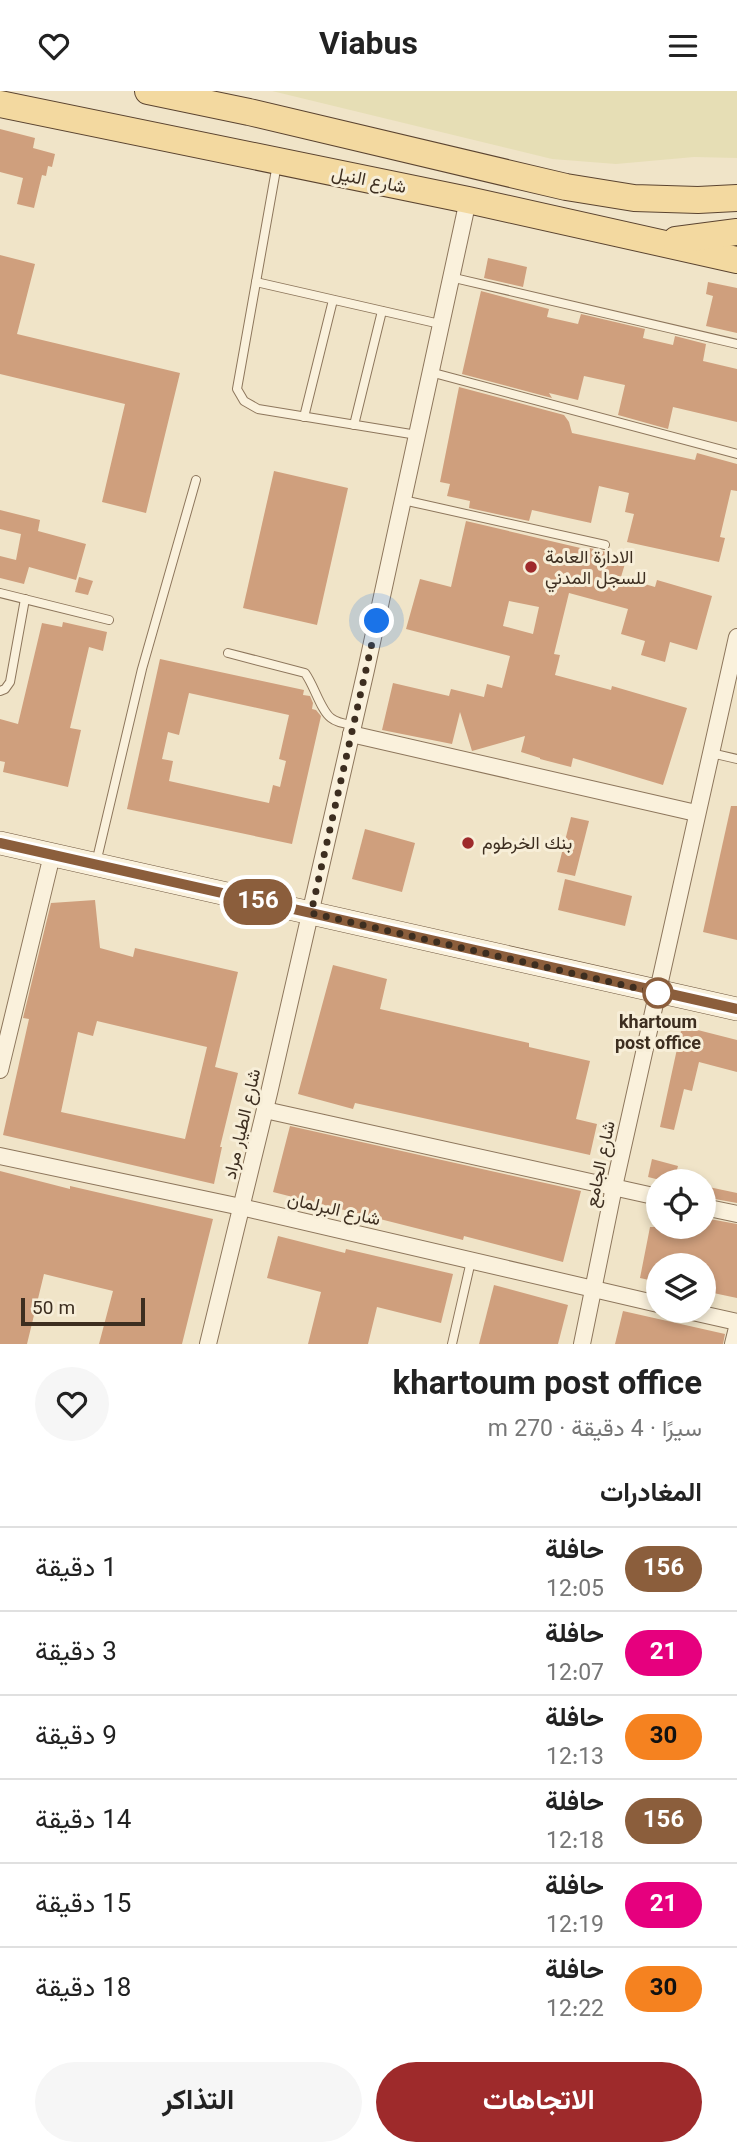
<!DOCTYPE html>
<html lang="ar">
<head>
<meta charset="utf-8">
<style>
	body { margin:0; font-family:Georgia,Vazirmatn,serif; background:#f6f6f6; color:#222; direction:rtl; height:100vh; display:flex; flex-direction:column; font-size:26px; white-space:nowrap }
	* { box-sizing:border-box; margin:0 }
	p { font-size:23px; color:#767676 }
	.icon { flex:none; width:38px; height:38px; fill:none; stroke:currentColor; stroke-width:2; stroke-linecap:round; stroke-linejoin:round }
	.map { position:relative; height:1253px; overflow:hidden; direction:ltr }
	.sheet { display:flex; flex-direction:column; background:#fff; flex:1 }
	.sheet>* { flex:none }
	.badge { padding:0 14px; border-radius:23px; font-size:24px; line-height:46px }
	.controls { position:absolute; left:646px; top:1078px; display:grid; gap:14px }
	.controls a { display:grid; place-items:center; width:70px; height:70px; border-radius:50%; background:#fff; box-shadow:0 4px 10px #0003; font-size:35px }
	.scale { position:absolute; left:21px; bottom:18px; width:124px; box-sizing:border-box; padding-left:7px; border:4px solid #3d2e20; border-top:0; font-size:19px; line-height:24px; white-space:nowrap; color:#3d2e20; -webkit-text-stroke:5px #f7eed8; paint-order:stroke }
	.you { position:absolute; width:35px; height:35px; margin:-18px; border:5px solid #fff; border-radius:50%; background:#1a73e8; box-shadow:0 0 0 10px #1a73e833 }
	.map>.badge { position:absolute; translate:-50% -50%; box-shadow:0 0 0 4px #fff }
	h2 { padding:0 35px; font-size:26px; line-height:63px }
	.round { display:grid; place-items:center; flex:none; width:74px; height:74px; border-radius:37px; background:#f6f6f6 }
	.overview { display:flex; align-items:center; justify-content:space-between; height:119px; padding:0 35px }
	h1 { font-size:33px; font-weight:700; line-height:52px }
	.action { display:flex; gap:14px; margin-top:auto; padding:14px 35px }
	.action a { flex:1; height:80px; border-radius:42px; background:#9e2a2b; color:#fff; font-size:28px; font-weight:700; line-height:80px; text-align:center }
	.action a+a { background:#f6f6f6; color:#222 }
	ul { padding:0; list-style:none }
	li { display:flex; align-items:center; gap:21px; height:84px; padding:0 35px; border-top:2px solid #e0e0e0 }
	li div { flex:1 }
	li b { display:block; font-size:26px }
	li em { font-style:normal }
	li .badge { min-width:77px; font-weight:700; text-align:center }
	header { display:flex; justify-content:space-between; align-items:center; height:91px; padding:0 35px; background:#fff; font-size:32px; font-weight:700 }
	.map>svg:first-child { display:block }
	.farmland { fill:#e6deb5 }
	.building { fill:#cf9f7d; fill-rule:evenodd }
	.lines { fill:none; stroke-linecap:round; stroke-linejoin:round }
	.lane-casing { stroke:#8d765c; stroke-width:10 }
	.street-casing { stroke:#8d765c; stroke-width:18 }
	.secondary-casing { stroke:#6f573f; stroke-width:24 }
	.primary-casing { stroke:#5b4430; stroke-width:28 }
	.lane { stroke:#faf1dc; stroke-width:8 }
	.street { stroke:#faf1dc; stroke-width:16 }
	.secondary { stroke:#faf1dc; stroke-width:23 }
	.primary { stroke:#f3d9a0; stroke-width:26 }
	.line-casing { stroke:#fff; stroke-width:16 }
	.line { stroke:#8b5e3c; stroke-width:10 }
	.walk { stroke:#3d2e20; stroke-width:7; stroke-dasharray:0 12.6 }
	.poi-dot { fill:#9e2a2b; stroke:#f7eed8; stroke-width:2.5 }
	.stop-dot { fill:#fff; stroke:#8b5e3c; stroke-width:3.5 }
	.labels { text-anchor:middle; stroke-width:6; stroke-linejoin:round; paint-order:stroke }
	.street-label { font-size:18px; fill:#3d2e20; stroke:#f7eed8 }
	.poi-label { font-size:18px; fill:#3d2e20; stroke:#f7eed8; text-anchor:start }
	.stop-label { font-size:18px; font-weight:bold; fill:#3d2e20; stroke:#f7eed8 }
</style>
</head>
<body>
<header><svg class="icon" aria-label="menu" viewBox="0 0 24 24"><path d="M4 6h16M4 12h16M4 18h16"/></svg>Viabus<svg class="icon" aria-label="heart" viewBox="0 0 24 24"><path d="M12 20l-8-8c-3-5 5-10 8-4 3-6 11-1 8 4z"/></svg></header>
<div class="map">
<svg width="737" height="1253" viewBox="0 0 737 1253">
	<rect width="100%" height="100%" fill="#f0e4c8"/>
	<polygon class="farmland" points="272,0 737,0 737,67 694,66 616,73 552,68"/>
	<g class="building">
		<polygon points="0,38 35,47 33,57 55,63 52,76 48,75 46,85 42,84 34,117 17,113 23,87 0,81"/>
		<polygon points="0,164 35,173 17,243 180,282 146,422 102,411 125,313 0,283"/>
		<polygon points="488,167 527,176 523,196 484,187"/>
		<polygon points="708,191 737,197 737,242 706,235 713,205 706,203"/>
		<polygon points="481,200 549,218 547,226 578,233 581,223 645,238 643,247 673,254 675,245 706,253 703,270 737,278 737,331 673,316 668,338 618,324 625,294 584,285 578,309 549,302 552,307 462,283"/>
		<polygon points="459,296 564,324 569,331 572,342 695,369 697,362 737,373 737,400 731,399 720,446 725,447 719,471 627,451 634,423 625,421 629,402 599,395 591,432 532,419 529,430 469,417 470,410 447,405 450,393 440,391"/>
		<polygon points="274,380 348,397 317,534 243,517"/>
		<polygon points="0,419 40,429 38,440 86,453 76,489 29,476 24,493 0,487 0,465 16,469 21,443 0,438"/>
		<path d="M 466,430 L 589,459 L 590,457 L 627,466 L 621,486 L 655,496 L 657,489 L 712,505 L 697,559 L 670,551 L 665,571 L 641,564 L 645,550 L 621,543 L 628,518 L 569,502 L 554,563 L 560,564 L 555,584 L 611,599 L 612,595 L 687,617 L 663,694 L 573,667 L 571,676 L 540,668 L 540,667 L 521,661 L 525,645 L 472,660 L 460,621 L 452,653 L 382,639 L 393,592 L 449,605 L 451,598 L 484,606 L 487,593 L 502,597 L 510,565 L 406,538 L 420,488 L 451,496 ZM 509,510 L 539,516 L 533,543 L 503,535 Z"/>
		<polygon points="79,486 93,490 88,504 75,501"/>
		<polygon points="63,531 107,541 103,560 89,556 70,637 81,639 68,696 3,681 5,671 0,670 0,628 18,633 42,532 62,536"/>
		<path d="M 160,568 L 304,599 L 303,604 L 310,605 L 313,612 L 312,618 L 316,619 L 321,625 L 292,753 L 127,718 ZM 189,602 L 289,624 L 279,668 L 286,670 L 280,696 L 273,694 L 269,712 L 169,690 L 173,670 L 162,668 L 168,641 L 179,644 Z"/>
		<polygon points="731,715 737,715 737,849 703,841"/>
		<polygon points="571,726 589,730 575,785 557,781"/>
		<polygon points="365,738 415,752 402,801 352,788"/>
		<polygon points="565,788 632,805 625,835 558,819"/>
		<path d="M 95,809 L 100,857 L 133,866 L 135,857 L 238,881 L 215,976 L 238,982 L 220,1056 L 222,1056 L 214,1093 L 3,1044 L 29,928 L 23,927 L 51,812 ZM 97,930 L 207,956 L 185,1048 L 61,1021 L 78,941 L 93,945 Z"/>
		<polygon points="333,874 387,888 380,918 529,952 529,956 590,970 576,1028 597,1033 590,1064 355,1012 353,1018 298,1003"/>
		<polygon points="682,935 737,949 737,981 699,971 692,1000 684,998 674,1039 660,1036"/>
		<polygon points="290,1035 581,1100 563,1171 464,1145 463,1149 273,1101"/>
		<polygon points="652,1068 678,1075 674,1090 664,1090 648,1086"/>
		<polygon points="0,1080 70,1098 70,1095 213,1128 182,1253 99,1253 113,1200 44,1183 27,1253 0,1253"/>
		<polygon points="704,1095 737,1102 737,1112 704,1106"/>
		<polygon points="704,1127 737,1133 737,1207 704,1200 704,1174 658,1174 658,1191 640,1187 650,1136 704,1136"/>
		<polygon points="278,1145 345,1162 346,1158 453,1183 441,1232 377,1216 368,1253 308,1253 321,1201 267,1187"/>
		<polygon points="494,1194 568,1214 558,1253 479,1253"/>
		<polygon points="623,1220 725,1243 723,1253 615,1253"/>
	</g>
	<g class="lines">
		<g class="lane-casing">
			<g id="lane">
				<polyline points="277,73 237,298 244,310 258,318 417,344"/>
				<polyline points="450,186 737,253"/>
				<polyline points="256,191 440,233"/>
				<polyline points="430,281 737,363"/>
				<polyline points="304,326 333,209"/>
				<polyline points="354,334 382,220"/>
				<polyline points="403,409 605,454"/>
				<polyline points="0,502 109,529"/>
				<path d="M 228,562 L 305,582 C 314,594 321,620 331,627 C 337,632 346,633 353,634"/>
				<polyline points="0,600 5,598 10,591 25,508"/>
				<polyline points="711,662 737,668"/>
				<polyline points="96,772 142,578 196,389"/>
				<polyline points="452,1253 471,1170"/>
			</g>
		</g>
		<g class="street-casing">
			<g id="street">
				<polyline points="351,643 696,722"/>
				<polyline points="0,979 52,764"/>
				<polyline points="265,1019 658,1106"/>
				<polyline points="0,1065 241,1116 658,1213"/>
				<polyline points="704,1116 737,1123"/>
				<polyline points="688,1220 737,1231"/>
				<polyline points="208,1253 269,1002 366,579 468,109"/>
				<polyline points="582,1253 614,1096 737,546"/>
				<polyline points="733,1253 737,1237"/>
			</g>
		</g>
		<g class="secondary-casing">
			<polyline id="secondary" points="0,752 737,918"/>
		</g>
		<g class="primary-casing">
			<g id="primary">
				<polyline points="148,0 249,21 566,96 634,107 698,109 737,107"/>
				<polyline points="0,13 468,109 737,169"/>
				<polyline points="676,149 737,141"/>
			</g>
		</g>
		<use href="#lane" class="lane"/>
		<use href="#street" class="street"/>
		<use href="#secondary" class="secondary"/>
		<use href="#primary" class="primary"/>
	</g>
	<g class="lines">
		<g class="line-casing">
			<polyline id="line" points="0,752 737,918"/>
		</g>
		<use href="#line" class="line"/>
		<polyline class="walk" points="377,530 311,822 658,902"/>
	</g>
	<g class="poi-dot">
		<circle cx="531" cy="476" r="7"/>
		<circle cx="468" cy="752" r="7"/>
	</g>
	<circle class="stop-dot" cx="658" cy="902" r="14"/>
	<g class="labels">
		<g class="street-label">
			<text transform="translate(369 89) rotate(11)" y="6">شارع النيل</text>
			<text transform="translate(242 1033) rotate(-77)" y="6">شارع الطيار مراد</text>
			<text transform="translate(600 1073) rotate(-78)" y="6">شارع الجامع</text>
			<text transform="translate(334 1118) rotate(13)" y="6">شارع البرلمان</text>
		</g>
		<g class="poi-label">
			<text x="545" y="472">الادارة العامة<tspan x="545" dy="21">للسجل المدني</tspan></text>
			<text x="482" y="758">بنك الخرطوم</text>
		</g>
		<g class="stop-label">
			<text x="658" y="937">khartoum<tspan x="658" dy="21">post office</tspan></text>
		</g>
	</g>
</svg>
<div class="controls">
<a><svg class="icon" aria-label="locate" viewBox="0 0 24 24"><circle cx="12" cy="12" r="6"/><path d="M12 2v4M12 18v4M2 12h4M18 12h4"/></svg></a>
<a><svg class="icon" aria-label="layers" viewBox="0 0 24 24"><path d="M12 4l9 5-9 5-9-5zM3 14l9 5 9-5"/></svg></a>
</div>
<div class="scale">50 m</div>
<div class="you" style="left:377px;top:530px"></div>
<b class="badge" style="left:258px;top:811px;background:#8b5e3c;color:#fff">156</b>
</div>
<section class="sheet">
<div class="overview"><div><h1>khartoum post office</h1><p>سيرًا · 4 دقيقة · 270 m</p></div><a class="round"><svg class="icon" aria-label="heart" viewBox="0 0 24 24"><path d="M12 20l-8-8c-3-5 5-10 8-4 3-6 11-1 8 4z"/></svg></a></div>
<h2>المغادرات</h2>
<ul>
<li><span class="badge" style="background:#8b5e3c;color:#fff">156</span><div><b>حافلة</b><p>12:05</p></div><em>1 دقيقة</em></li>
<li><span class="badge" style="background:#e6007e;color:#fff">21</span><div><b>حافلة</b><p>12:07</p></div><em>3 دقيقة</em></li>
<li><span class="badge" style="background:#f58220;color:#111">30</span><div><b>حافلة</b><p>12:13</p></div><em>9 دقيقة</em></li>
<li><span class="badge" style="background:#8b5e3c;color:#fff">156</span><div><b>حافلة</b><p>12:18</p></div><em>14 دقيقة</em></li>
<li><span class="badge" style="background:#e6007e;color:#fff">21</span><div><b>حافلة</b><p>12:19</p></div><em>15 دقيقة</em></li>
<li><span class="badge" style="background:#f58220;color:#111">30</span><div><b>حافلة</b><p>12:22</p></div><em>18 دقيقة</em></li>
</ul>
<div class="action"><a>الاتجاهات</a><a>التذاكر</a></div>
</section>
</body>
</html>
